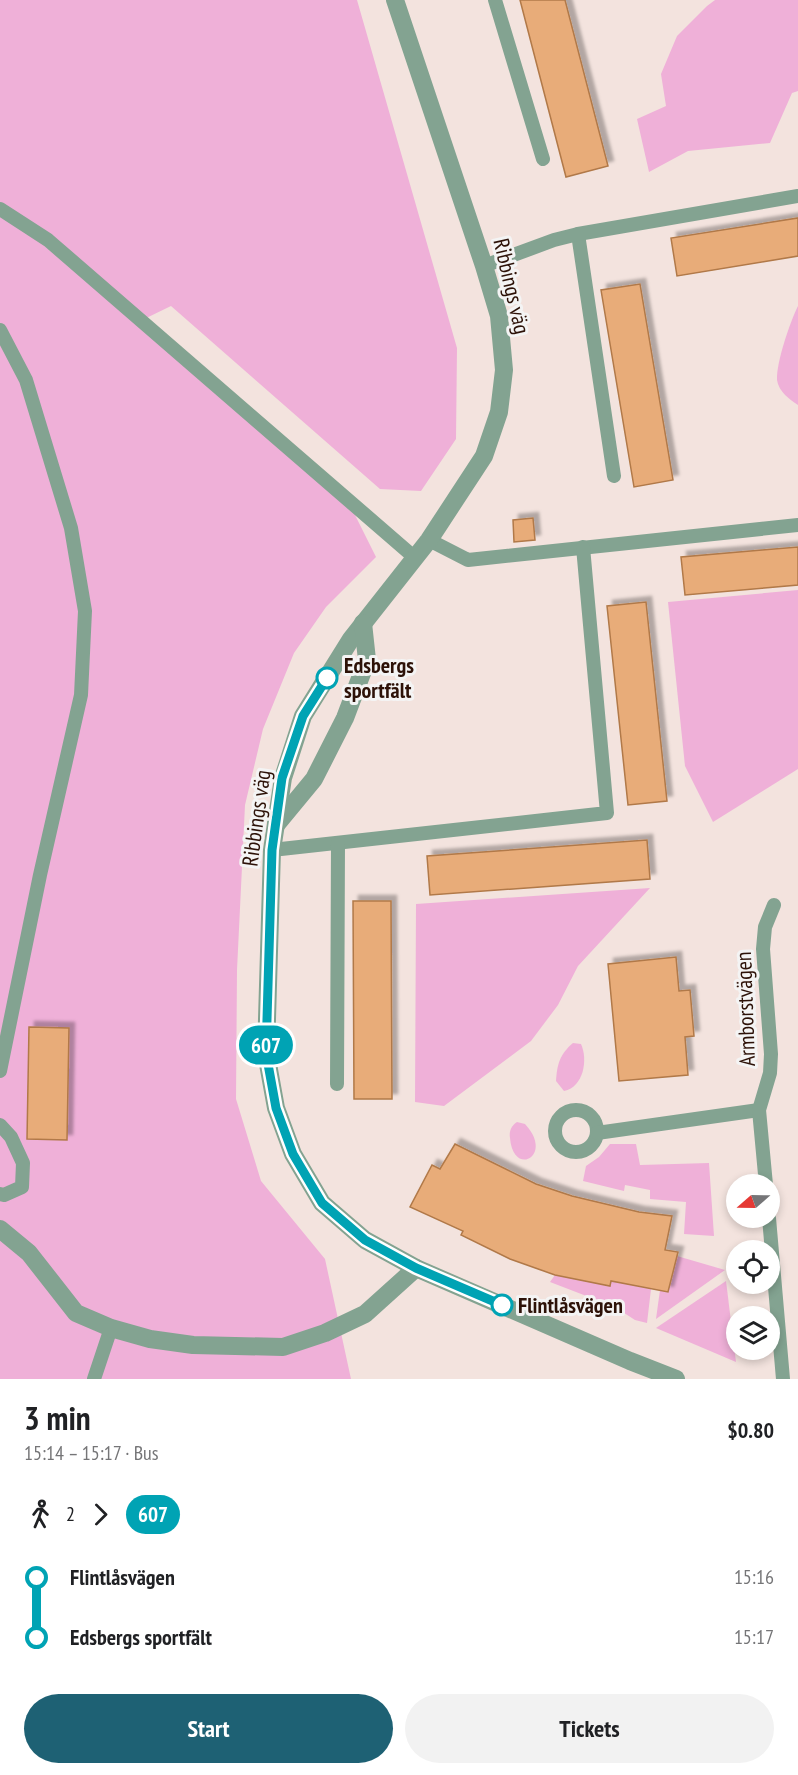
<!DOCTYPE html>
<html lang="en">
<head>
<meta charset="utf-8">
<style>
	body { margin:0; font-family:"PT Sans Narrow",sans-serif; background:#f2f2f2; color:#202124; height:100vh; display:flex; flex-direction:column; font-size:22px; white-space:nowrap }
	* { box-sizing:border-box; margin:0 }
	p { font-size:20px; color:#757577 }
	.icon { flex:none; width:33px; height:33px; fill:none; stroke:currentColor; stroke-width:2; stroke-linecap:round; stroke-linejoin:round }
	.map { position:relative; height:1379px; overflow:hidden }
	.details { display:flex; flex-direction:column; background:#fff; flex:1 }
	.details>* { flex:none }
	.badge { padding:0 12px; border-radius:20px; font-size:21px; line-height:39px }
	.needle { width:39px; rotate:250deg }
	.fabs { position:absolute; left:726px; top:1174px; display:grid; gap:12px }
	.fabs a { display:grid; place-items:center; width:54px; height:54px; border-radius:50%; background:#fff; box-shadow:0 3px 9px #0003; font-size:30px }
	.map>.badge { position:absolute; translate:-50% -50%; box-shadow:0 0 0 3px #fff }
	.legs { display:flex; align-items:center; gap:9px; height:66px; padding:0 24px; font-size:20px }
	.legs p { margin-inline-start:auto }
	.summary { display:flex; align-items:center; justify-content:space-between; height:102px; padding:0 24px }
	h1 { font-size:33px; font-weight:800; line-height:45px }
	.action { display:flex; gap:12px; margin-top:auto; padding:12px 24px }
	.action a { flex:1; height:69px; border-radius:36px; background:#1e6174; color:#fff; font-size:24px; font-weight:800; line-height:69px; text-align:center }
	.action a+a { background:#f2f2f2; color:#202124 }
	ul { padding:0 24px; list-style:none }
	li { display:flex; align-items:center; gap:21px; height:60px; font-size:22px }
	li i { display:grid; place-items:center; width:9px; height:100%; margin:0 8px; background:currentColor }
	li i::after { content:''; width:15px; height:15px; margin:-8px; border:4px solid; border-radius:50%; background:#fff }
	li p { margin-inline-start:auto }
	li:first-child i { background:linear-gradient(#0000 50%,currentColor 0) }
	li:last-child i { background:linear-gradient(currentColor 50%,#0000 0) }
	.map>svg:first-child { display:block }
	.green { fill:#efb0d8 }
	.building { fill:#e8ac79; stroke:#b17948; stroke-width:1.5; filter:url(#shadow) }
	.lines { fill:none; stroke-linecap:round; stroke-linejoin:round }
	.lane { stroke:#83a391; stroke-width:14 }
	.street { stroke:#83a391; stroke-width:18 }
	.line-1-casing { stroke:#fff; stroke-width:14 }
	.line-1 { stroke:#00a3b4; stroke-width:9 }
	.stop-1-dot { fill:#fff; stroke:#00a3b4; stroke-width:3 }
	.labels { text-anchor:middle; stroke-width:6; stroke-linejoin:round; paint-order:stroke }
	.street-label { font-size:22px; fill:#2d1208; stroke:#f4f4f4 }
	.stop-label { font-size:22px; font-weight:bold; fill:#2d1208; stroke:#f4f4f4; text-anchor:start }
</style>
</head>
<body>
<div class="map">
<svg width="798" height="1379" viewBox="0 0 798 1379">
	<defs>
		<filter id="shadow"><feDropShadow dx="5.5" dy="-5.5" stdDeviation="1.5" flood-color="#0004"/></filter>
	</defs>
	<rect width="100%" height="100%" fill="#f3e3de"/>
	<g class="green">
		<polygon points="0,0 357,0 457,348 456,439 421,491 380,489 171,306 136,323 354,513 376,557 326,607 294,653 263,729 245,805 237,970 236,1099 261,1181 325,1259 351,1379 0,1379"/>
		<polygon points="715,0 798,0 798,91 792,93 770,143 688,151 649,172 637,119 666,106 661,74 677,36 707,6"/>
		<path d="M 798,306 L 798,405 C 789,399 779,392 777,380 C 776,363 790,322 798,306 Z"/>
		<polygon points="798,590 798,769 713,822 685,766 668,602"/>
		<polygon points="650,888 578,966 558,1005 531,1041 444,1106 415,1102 416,904"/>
		<path d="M 573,1043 L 581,1044 C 588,1059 584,1087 564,1091 L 556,1081 C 557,1064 560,1054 573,1043 Z"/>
		<path d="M 517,1122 L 525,1124 C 555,1156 513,1178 510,1138 C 509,1131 511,1126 517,1122 Z"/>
		<polygon points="610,1144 636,1144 640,1165 709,1163 714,1236 684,1234 686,1202 650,1199 650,1190 625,1185 624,1191 583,1181 586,1166 599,1157"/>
		<polygon points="677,1256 725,1270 656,1319 660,1290 668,1292"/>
		<polygon points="555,1275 610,1286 611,1281 651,1289 647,1323 635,1320 615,1307 550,1282"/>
		<polygon points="726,1281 736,1362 656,1328"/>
	</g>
	<g class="building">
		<polygon points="520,0 565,0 608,166 566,177"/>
		<polygon points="798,218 798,256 677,276 671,238"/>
		<polygon points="640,284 673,480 634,487 601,290"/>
		<polygon points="533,518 535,540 514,542 513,520"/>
		<polygon points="798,547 798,585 685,595 681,557"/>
		<polygon points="646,602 667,801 628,805 607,606"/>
		<polygon points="647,840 650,879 430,895 427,856"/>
		<polygon points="353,901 391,901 392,1099 354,1099"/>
		<polygon points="676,957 679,991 690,990 694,1036 685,1037 688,1075 619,1081 608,964"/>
		<polygon points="29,1027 69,1028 67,1140 27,1139"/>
		<polygon points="455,1144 536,1184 572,1196 639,1212 672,1216 665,1250 678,1252 668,1292 611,1281 610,1286 555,1275 510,1259 461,1235 463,1231 410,1207 432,1165 440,1169"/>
	</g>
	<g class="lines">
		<g class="lane">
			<polyline points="495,0 543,159"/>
			<polyline points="0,209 48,240 414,557"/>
			<polyline points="578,234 614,476"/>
			<polyline points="484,266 554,240 578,234 798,196"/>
			<polyline points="0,330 26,380 71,528 85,611 81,695 40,875 0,1071"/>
			<polyline points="429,540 468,560 798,525"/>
			<polyline points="272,850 607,813 583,547"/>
			<polyline points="337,1084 338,843"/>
			<circle cx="576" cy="1131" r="21"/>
			<polyline points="0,1125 11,1137 23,1163 22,1187 4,1195 0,1194"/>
			<polyline points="597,1133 759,1110"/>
			<polyline points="766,1185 759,1110 770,1073 771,1054 763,949 765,927 774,905"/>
			<polyline points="769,1218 783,1379"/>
			<polyline points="94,1379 111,1328"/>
		</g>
		<g class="street">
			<polyline points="395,0 484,266 499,316 504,370 499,412 484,456 429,540 351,639 303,716 283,778 272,850 266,1053 276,1108 293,1154 322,1203 365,1240 416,1268 630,1361 676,1379"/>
			<polyline points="276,825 314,779 345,718 367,660 363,623"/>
			<polyline points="0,1229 29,1253 76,1313 111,1328 150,1339 193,1345 283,1347 325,1333 365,1314 416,1268"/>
		</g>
	</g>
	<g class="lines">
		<g class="line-1-casing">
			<polyline id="line-1" points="327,678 303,716 282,778 272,850 266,1053 276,1108 293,1154 322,1203 365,1240 416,1268 502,1305"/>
		</g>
		<use href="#line-1" class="line-1"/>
	</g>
	<g class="stop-1-dot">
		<circle cx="327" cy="678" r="10"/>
		<circle cx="502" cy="1305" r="10"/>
	</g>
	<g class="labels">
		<g class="street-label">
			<text transform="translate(512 286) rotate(77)" y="8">Ribbings väg</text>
			<text transform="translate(256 818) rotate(-82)" y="8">Ribbings väg</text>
			<text transform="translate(745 1009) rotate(-92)" y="8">Armborstvägen</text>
		</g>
		<g class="stop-label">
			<text x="344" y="673">Edsbergs<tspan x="344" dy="25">sportfält</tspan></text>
			<text x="518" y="1313">Flintlåsvägen</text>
		</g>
	</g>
</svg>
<div class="fabs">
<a><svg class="needle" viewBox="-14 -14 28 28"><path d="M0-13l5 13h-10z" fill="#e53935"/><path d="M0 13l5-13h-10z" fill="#757577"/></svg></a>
<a><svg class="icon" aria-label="locate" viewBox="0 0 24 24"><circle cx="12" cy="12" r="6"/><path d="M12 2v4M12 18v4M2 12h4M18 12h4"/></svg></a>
<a><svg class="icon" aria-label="layers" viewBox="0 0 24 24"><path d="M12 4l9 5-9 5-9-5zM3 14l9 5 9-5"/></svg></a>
</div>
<b class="badge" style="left:266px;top:1045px;background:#00a3b4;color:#fff">607</b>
</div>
<section class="details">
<div class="summary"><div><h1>3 min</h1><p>15:14 – 15:17 · Bus</p></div><b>$0.80</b></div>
<div class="legs"><svg class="icon" aria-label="walk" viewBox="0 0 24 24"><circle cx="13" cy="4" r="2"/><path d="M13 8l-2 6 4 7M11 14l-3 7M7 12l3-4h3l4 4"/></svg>2<svg class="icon" aria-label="forward" viewBox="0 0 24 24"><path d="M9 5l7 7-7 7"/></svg><b class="badge" style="background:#00a3b4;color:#fff">607</b></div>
<ul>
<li><i style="color:#00a3b4"></i><b>Flintlåsvägen</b><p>15:16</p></li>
<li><i style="color:#00a3b4"></i><b>Edsbergs sportfält</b><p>15:17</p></li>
</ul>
<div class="action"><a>Start</a><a>Tickets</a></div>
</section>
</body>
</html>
